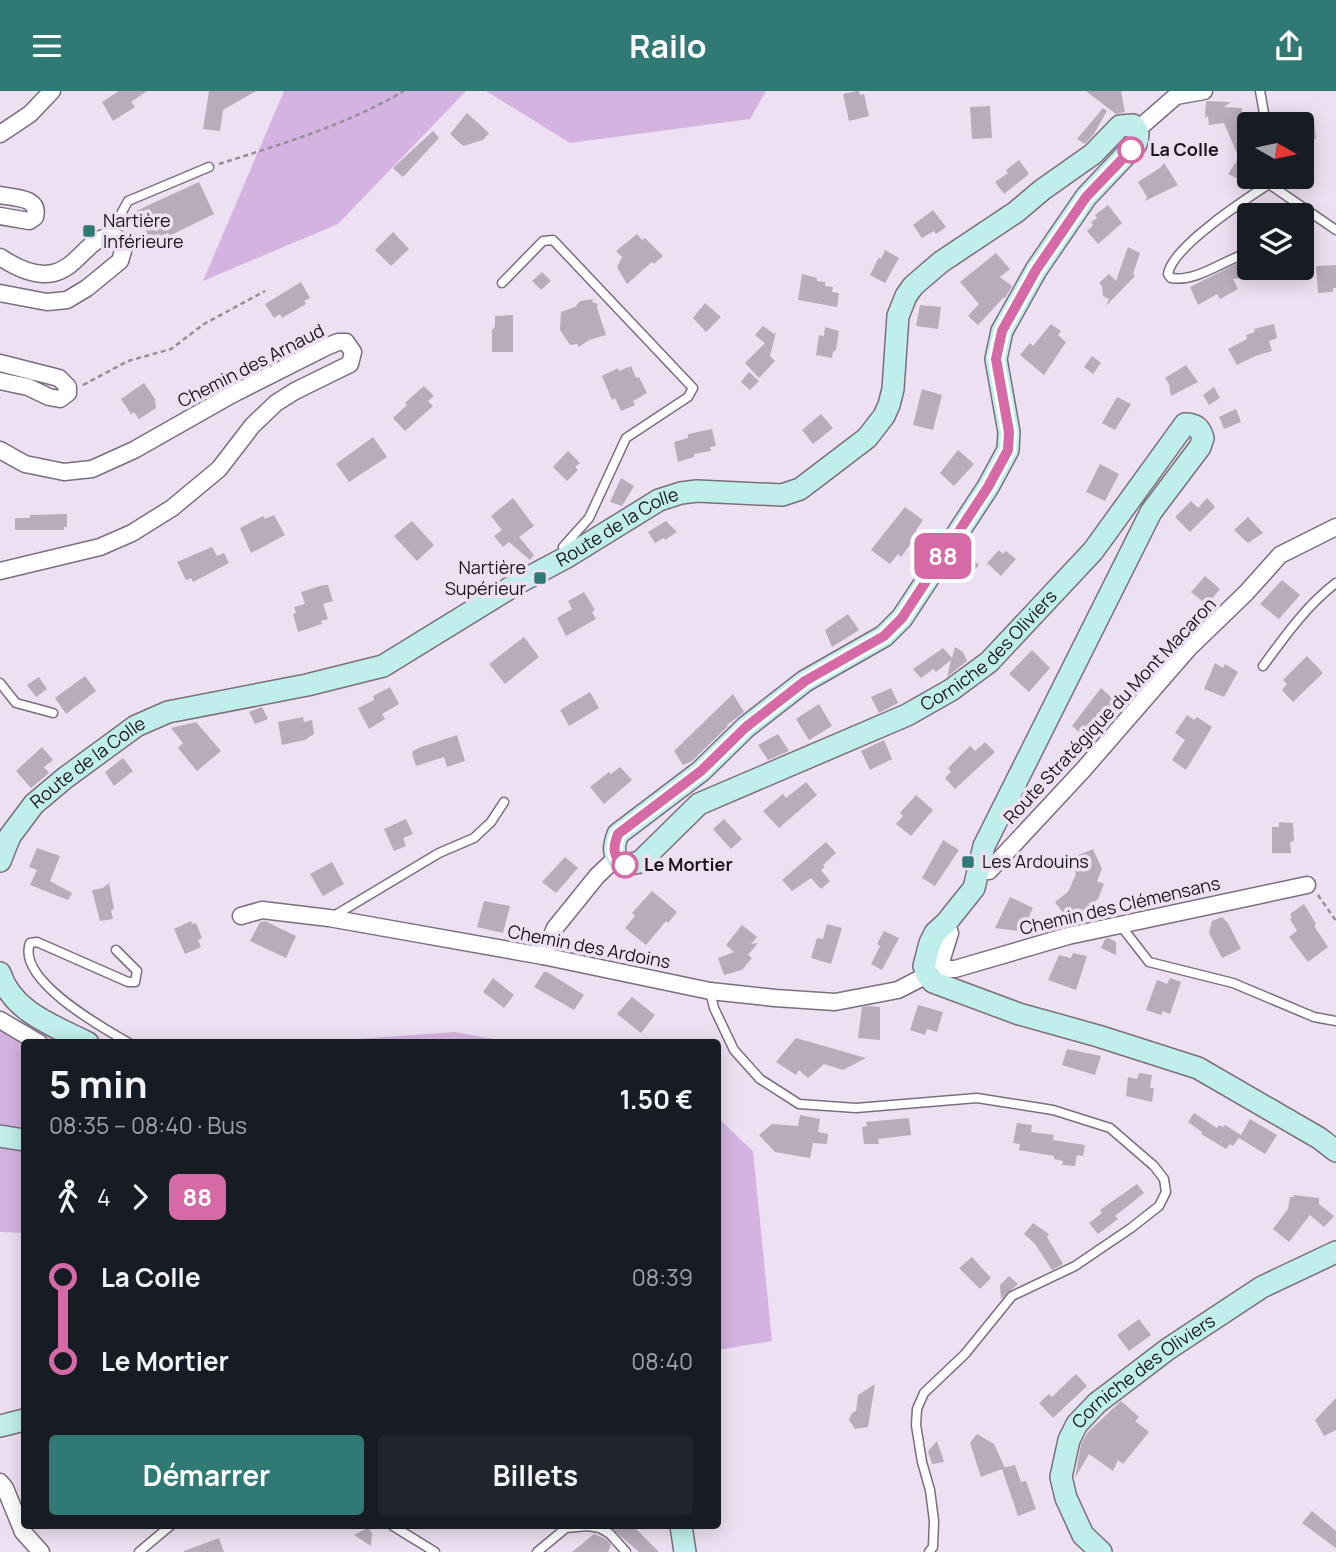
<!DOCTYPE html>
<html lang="fr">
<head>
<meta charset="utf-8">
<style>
	body { margin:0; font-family:Manrope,sans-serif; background:#20242c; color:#f1f3f6; height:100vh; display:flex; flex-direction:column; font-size:26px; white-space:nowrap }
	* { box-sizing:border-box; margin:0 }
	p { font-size:23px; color:#9ea1a6 }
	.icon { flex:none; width:38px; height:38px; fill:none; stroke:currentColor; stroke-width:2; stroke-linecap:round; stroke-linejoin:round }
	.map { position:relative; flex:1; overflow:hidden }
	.side { position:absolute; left:21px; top:948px; width:700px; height:490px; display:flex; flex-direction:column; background:#171b24; border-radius:7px; box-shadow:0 4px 18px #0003 }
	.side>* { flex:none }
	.badge { padding:0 14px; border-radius:10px; font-size:24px; line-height:46px }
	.needle { width:46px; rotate:99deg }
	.buttons { position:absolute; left:1237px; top:21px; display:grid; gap:14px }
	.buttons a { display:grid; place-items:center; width:77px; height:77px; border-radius:7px; background:#171b24; box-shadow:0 4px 18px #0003; font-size:35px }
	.map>.badge { position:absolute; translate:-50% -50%; box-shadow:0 0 0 4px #fff }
	.legs { display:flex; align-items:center; gap:10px; height:77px; padding:0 28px; font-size:23px }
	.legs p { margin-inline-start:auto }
	.head { display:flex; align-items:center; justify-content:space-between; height:119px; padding:0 28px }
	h1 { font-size:38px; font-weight:700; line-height:52px }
	.action { display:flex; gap:14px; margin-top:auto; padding:14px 28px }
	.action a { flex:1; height:80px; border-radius:7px; background:#317974; color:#fff; font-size:28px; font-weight:700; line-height:80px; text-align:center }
	.action a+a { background:#20242c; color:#f1f3f6 }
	ul { padding:0 28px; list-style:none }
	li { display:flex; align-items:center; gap:24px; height:84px; font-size:26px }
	li i { display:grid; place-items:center; width:10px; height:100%; margin:0 9px; background:currentColor }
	li i::after { content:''; width:18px; height:18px; margin:-9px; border:5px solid; border-radius:50%; background:#171b24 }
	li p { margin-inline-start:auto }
	li:first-child i { background:linear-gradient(#0000 50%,currentColor 0) }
	li:last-child i { background:linear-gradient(currentColor 50%,#0000 0) }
	header { display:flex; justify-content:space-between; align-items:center; height:91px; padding:0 28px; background:#317974; color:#fff; font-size:32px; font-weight:700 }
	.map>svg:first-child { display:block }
	.green { fill:#d5b3e1 }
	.building { fill:#b8abbc }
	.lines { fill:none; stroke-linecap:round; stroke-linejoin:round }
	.lane-casing { stroke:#7a6e7e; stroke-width:11 }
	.street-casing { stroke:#7a6e7e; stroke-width:19 }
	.secondary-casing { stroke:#7a6e7e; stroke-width:24 }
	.path { stroke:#968c9a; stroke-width:2.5; stroke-dasharray:5 3.5; stroke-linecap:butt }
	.lane { stroke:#fff; stroke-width:8 }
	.street { stroke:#fff; stroke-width:16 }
	.secondary { stroke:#c0eeec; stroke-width:21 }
	.line-1-casing { stroke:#fff; stroke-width:16 }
	.line-1 { stroke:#d56aa6; stroke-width:10 }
	.stop-1-dot { fill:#fff; stroke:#d56aa6; stroke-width:3.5 }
	.poi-dot { fill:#317974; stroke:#eee0f3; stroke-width:2.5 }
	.labels { text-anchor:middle; stroke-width:7; stroke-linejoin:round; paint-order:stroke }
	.stop-label { font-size:18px; font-weight:bold; fill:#1b161d; stroke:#eee0f3; text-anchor:start }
	.poi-label { font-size:18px; fill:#1b161d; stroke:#eee0f3; text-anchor:start }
	.street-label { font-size:18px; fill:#1b161d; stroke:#eee0f3 }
</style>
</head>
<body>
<header><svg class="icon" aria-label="menu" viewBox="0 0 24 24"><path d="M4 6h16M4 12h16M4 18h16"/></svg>Railo<svg class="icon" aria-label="share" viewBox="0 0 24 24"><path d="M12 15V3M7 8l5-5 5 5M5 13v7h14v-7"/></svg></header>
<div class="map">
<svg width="1336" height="1461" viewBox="0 0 1336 1461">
	<rect width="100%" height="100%" fill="#eee0f3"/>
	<g class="green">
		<polygon points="284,0 466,0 338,133 203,190"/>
		<polygon points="486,0 766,0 750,28 570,52"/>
		<polygon points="0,923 90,952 24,952 24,1142 0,1141"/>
		<polygon points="454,941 516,952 304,952"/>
		<polygon points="718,1027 753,1060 772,1250 718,1259"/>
	</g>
	<g class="building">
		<polygon points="119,0 147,0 131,11 135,16 113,30 102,11"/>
		<polygon points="209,0 256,0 223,19 220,40 203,38"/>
		<polygon points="857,0 859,0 860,4 864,3 869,25 849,30 843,3"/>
		<polygon points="1086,0 1121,0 1125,21 1116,23"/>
		<polygon points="1206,10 1231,11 1224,16 1242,17 1242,31 1250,50 1250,93 1246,85 1242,90 1228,83 1239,67 1224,32 1209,34 1208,25 1205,27"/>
		<polygon points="990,15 992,47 972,48 970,16"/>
		<polygon points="1103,17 1107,20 1094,43 1085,53 1077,48"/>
		<polygon points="467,22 489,42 483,49 463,55 450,43"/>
		<polygon points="1314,28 1316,48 1302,49 1302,29"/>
		<polygon points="433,40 439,47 403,86 393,77"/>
		<polygon points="1019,69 1029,83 1004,103 995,91 1008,82 1006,79"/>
		<polygon points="1164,72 1178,94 1145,110 1147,106 1138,91 1160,77"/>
		<polygon points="199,91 214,123 169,145 168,142 151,150 136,120"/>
		<polygon points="1108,114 1122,132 1098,153 1087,140 1093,134 1091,131 1097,127 1095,124"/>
		<polygon points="933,119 946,136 936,143 934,140 922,147 913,134"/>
		<polygon points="393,141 409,158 391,175 375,159"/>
		<polygon points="637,143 642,149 645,147 663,165 654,173 652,171 627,193 617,176 622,166 616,160"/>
		<polygon points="1128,156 1140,162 1133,183 1135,185 1106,215 1109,208 1103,205 1102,195 1099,192 1109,183 1116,190"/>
		<polygon points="885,159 899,167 885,192 870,184 879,166 881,168"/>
		<polygon points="996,162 1010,178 1000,186 1012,195 1005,207 1004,206 978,234 968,225 979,213 960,191"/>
		<polygon points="1244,172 1246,186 1233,188 1238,198 1220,208 1217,203 1198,214 1190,196 1236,173"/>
		<polygon points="1336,174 1336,197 1333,197 1333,201 1318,202 1316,175"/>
		<polygon points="542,181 551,190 541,199 532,190"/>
		<polygon points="802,183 817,187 817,190 825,191 825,195 833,196 832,201 839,202 837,216 798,209"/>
		<polygon points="301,191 310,207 304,210 306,213 282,227 280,223 274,227 265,213"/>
		<polygon points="593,208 592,211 598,213 597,217 606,244 589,249 579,256 577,253 570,254 560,239 561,221 575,216 580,210"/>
		<polygon points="705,212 721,226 706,241 693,227"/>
		<polygon points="920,214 941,216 938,238 916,235"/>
		<polygon points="513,224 513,261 492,261 492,239 495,236 495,225"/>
		<polygon points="1051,233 1061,240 1058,244 1066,251 1044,284 1020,264 1030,252 1033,255"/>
		<polygon points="1274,233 1277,247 1269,250 1272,260 1255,265 1237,274 1228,258 1247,248 1246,244 1255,241 1254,238"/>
		<polygon points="763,235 774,243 776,241 770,265 775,270 759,287 745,272 765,252 755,244"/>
		<polygon points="825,236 839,240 836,259 833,261 832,267 816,264 819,244 824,245"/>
		<polygon points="1092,265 1101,272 1093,283 1084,276"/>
		<polygon points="1186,274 1198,291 1171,305 1169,293 1165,287"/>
		<polygon points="631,275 636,287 639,286 647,302 633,310 635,314 621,320 615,307 612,309 602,285 618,277 619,280"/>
		<polygon points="749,281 759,290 750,299 741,291"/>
		<polygon points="144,292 155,308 156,317 139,328 134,321 131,323 121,308"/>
		<polygon points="424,295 434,305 428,310 433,315 405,340 393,327 407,314 405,312"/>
		<polygon points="1214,296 1220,307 1209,314 1203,304"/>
		<polygon points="922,298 942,304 933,339 913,334"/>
		<polygon points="1117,306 1131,313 1115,339 1102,332"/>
		<polygon points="1236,318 1241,331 1224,338 1219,326"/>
		<polygon points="821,323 833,337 813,353 802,339"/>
		<polygon points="712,338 716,355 710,356 711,360 694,363 694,366 678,371 674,351 688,347 688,343"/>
		<polygon points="373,346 387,366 349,391 336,373"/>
		<polygon points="958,359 974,373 954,395 940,382"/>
		<polygon points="568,360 580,372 575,376 578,379 567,390 553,376"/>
		<polygon points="1100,373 1119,383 1105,410 1086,401"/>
		<polygon points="621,387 634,395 622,415 610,411"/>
		<polygon points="513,407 534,435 519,446 534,464 530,469 509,451 503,456 494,445 502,439 491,425"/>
		<polygon points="1207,407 1215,416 1190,441 1175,426 1191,410 1198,417"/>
		<polygon points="905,416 923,429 916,439 919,442 901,466 898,463 890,473 871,459"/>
		<polygon points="67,423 67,436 64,436 64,439 15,439 15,427 30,427 30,424"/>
		<polygon points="274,424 285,444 251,462 240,437 263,425 265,428"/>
		<polygon points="1248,426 1263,442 1248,452 1234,439"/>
		<polygon points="412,430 434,454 417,470 394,445"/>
		<polygon points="666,430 677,441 665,449 664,447 655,452 648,441"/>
		<polygon points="212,456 217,465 224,462 229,472 193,491 191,487 186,489 177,471"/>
		<polygon points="999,459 1003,463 1006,460 1016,468 1001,485 987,472"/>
		<polygon points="968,464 979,474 970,484 961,477"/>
		<polygon points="1205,485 1220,498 1207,514 1191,501"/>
		<polygon points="1282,489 1300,504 1279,528 1260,513"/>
		<polygon points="323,494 328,494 333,510 323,513 328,528 321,530 322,533 298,541 293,523 296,522 294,516 305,513 301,501"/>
		<polygon points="584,501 595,519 592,521 596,528 566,545 557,527 572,518 568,510"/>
		<polygon points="848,523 859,539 832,556 825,539"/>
		<polygon points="524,546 539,566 505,593 489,573"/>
		<polygon points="955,556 963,561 967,570 947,586 951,569 936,581 933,578 921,587 913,578 943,557 952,567"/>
		<polygon points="1032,559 1050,577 1029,601 1009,583"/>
		<polygon points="1307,565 1323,582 1293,611 1282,599 1287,593 1283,589"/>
		<polygon points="1215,572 1223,577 1225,573 1238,581 1224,606 1204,598"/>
		<polygon points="85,585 96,600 66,623 55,607"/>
		<polygon points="39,586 47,598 36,606 27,594"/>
		<polygon points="390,596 399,613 382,623 385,628 369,638 358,617 374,609 373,605"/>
		<polygon points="891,597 898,612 879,622 871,606"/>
		<polygon points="1101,597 1118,612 1095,639 1091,636 1084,645 1072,635"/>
		<polygon points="590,601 599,617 569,635 560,619"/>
		<polygon points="733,603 744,621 727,634 728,635 692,670 683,674 674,660"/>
		<polygon points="819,613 832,635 809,649 796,628"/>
		<polygon points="262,616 268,628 255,633 249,621"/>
		<polygon points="1187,624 1194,629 1197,626 1212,636 1186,679 1172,669 1185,649 1175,642"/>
		<polygon points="303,626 304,631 312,629 314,643 305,649 282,654 278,631"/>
		<polygon points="196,631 221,660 197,680 178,657 183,652 171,637"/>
		<polygon points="778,643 789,660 768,669 758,654"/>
		<polygon points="457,644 465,670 447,676 444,666 416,675 412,663 413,660 421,656"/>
		<polygon points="884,649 892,668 870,679 861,660"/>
		<polygon points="985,651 995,661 955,698 945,687 951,681 948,677 970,655 975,660"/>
		<polygon points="42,656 53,669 44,676 49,682 31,697 16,680"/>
		<polygon points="123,667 133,680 114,695 105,681"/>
		<polygon points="620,676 632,689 604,713 590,696 609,681 611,683"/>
		<polygon points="806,691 817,704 779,737 763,720 783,703 786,707"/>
		<polygon points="916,704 933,719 911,745 896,733 903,725 900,722"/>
		<polygon points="406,728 413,743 403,747 406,755 394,760 384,738"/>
		<polygon points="724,728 742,748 731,758 713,738"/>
		<polygon points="1279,731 1293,732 1294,750 1290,751 1291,762 1272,762 1272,736 1279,736"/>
		<polygon points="943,749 959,759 935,795 922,787"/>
		<polygon points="826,751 836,762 823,774 825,776 821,779 830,790 821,798 811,787 792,800 782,789"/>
		<polygon points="37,757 60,765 50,790 72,802 68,809 30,794 37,779 29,776"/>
		<polygon points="1093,758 1102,778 1097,790 1104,793 1098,808 1069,830 1055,811 1068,801 1076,783 1069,768"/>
		<polygon points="565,766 578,777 556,802 542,791"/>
		<polygon points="332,771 344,793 323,805 310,783"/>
		<polygon points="109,792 114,818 111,819 113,828 100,830 92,799 103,797"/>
		<polygon points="652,800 677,821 668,832 666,830 646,854 625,837 635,825 632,822"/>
		<polygon points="1010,806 1033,817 1025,834 1022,832 1019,840 995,837"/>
		<polygon points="484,810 510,815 503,842 477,836"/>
		<polygon points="1304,813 1316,833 1314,835 1328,856 1308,871 1289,846 1297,840 1290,828 1292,826 1290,823"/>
		<polygon points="1222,826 1228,832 1241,858 1222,867 1209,842 1212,830"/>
		<polygon points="191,830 192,833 196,832 202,847 198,849 201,856 185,863 174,838"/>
		<polygon points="265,830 296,845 286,867 250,850 260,831"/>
		<polygon points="827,833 842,837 831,873 811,867 817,847 823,848"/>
		<polygon points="742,834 757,846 751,853 758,852 748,864 752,867 742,879 724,884 718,867 734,861 726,854"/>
		<polygon points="884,840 899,847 882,879 871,873 880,855 877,853"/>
		<polygon points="1109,847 1116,851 1116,864 1101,857 1105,848"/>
		<polygon points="1073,862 1087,865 1076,899 1048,889 1059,864 1071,867"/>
		<polygon points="544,881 547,881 584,904 574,919 534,896"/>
		<polygon points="493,887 514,904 504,917 483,901"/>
		<polygon points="1170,887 1181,891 1170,923 1163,920 1161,924 1146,919 1157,889 1167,893"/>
		<polygon points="632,906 655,924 641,942 617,923"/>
		<polygon points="918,914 943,921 937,941 927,938 925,944 910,939"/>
		<polygon points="869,915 880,916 880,949 858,947 862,916"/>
		<polygon points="796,947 866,967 843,979 824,973 808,987 799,979 796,984 776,971"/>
		<polygon points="1067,958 1101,965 1095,984 1062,974"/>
		<polygon points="1139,982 1152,984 1150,997 1154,997 1152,1011 1126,1005 1128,986 1137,988"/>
		<polygon points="1194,1022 1217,1037 1219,1034 1223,1036 1225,1034 1241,1044 1250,1028 1277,1044 1265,1063 1239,1047 1241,1044 1233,1055 1230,1053 1226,1058 1201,1043 1202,1041 1188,1031"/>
		<polygon points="800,1024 820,1028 818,1041 828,1043 827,1053 813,1052 810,1067 775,1061 759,1044 772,1033 798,1035"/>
		<polygon points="909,1027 911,1044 878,1048 879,1053 864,1053 862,1036 867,1035 866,1031"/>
		<polygon points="1017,1032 1032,1034 1031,1041 1054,1044 1053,1049 1085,1054 1083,1065 1077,1064 1075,1075 1062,1074 1063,1070 1054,1068 1054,1065 1019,1059 1020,1053 1013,1052"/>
		<polygon points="1137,1093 1144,1102 1115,1125 1118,1128 1098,1143 1089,1132 1102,1122 1100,1119"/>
		<polygon points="1294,1104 1319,1107 1319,1113 1334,1125 1324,1136 1310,1124 1289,1151 1273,1138 1288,1118 1290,1106 1294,1106"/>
		<polygon points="1033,1132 1049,1143 1047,1146 1063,1173 1052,1179 1035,1153 1024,1143"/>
		<polygon points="972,1166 991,1187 980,1198 959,1177"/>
		<polygon points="1009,1185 1018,1193 1001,1208 1000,1194"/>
		<polygon points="1139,1228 1151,1244 1129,1260 1117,1244"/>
		<polygon points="1076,1283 1087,1295 1053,1327 1039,1312 1049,1303 1052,1306"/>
		<polygon points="875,1293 868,1336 855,1338 849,1329 852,1322 856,1320 858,1304"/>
		<polygon points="1336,1307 1336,1339 1324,1345 1315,1329"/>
		<polygon points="1121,1310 1139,1326 1135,1330 1149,1341 1123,1373 1118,1369 1113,1380 1089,1363 1075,1387 1081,1353 1088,1341"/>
		<polygon points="977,1343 994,1353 1005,1377 1003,1377 1015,1374 1021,1391 1026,1390 1036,1418 1018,1425 1002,1378 981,1386 970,1352"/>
		<polygon points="937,1350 944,1371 932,1373 928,1360"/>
		<polygon points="1312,1420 1336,1440 1336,1457 1302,1432"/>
		<polygon points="609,1435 633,1435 659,1461 639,1461"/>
		<polygon points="368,1437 372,1442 371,1455 354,1444"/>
		<polygon points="594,1443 606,1448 611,1454 608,1461 572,1461"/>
		<polygon points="219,1447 224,1461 184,1461 184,1460"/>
	</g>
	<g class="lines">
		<g class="lane-casing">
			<g id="lane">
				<polyline points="1260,0 1266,33"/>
				<polyline points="1269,93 1336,139"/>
				<polyline points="109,145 128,110 209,76"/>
				<path d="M 1242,164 C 1220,172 1195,191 1171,187 L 1168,183 C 1172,156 1246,108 1269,93 L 1270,86"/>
				<polyline points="502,192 543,150 553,149 693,297 688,306 626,347 589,427 563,456 565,464"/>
				<path d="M 1263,575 C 1285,545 1307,514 1336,492"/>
				<polyline points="0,592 16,612 53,622"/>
				<polyline points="332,826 439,762 474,747 491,731 504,711"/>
				<polyline points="1121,835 1149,871 1233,892 1314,926 1336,930"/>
				<path d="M 116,859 L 137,880 L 135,891 L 128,891 L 37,851 L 30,852 C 16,889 103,937 129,952"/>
				<polyline points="710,900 714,917 734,959 760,988 799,1013 856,1017 977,1007 1053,1019 1110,1037 1154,1075 1164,1088 1166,1101 1159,1115 1131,1137 1075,1175 1012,1205 965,1263 924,1302 917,1318 916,1334 922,1371 930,1399 934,1430 933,1456 929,1461"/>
				<polyline points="393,1435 435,1461"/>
				<polyline points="139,1461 170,1435"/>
				<polyline points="537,1461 566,1437 588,1435 600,1437 610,1443 626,1461"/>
			</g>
		</g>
		<g class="street-casing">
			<g id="street">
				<polyline points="1138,38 1176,5 1204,0"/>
				<polyline points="0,43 30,23 52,0"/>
				<path d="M 0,104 C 15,107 40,106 35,126 L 29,130 L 0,125"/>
				<path d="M 0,166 C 77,217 78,136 117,147 L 123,160 L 120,170 L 87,197 L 67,209 L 47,211 L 0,202"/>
				<polyline points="0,272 59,287 68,296 68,302 60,308 49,306 28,296 0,290"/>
				<polyline points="0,359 25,373 64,381 92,378 134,359 231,304 326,256 338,251 346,251 353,261 350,273 295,300 276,312 252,335 219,378 172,417 132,442 100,456 0,480"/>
				<polyline points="980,780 989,780 1083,679 1189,557 1246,502 1280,464 1336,436"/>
				<polyline points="241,825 262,819 329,827 543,865 710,900 775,907 835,911 898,899 927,884"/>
				<polyline points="946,832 950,842 941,871 946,878 955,878 1068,845 1307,794"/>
				<polyline points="543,865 555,837 597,785 617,766"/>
				<polyline points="0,929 39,952"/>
				<polyline points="0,1391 5,1397 23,1441 41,1461"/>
			</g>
		</g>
		<g class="secondary-casing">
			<g id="secondary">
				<path id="s1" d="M 0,770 L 10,745 L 34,713 L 65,687 L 136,635 L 168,621 L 307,594 L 383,575 L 518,492 L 565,467 L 659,409 L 681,402 L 697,400 L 782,404 L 800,398 L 867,347 L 884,325 L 889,314 L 893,298 L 898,225 L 906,205 L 913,195 L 941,171 L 1016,121 L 1042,99 L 1093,63 L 1120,35 L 1133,34 C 1139,40 1139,45 1136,53 L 1086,106 L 1036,179 L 1002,240 L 996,268 L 1009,341 L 1008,359 L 988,396 L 902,527 L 884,545 L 805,590 L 746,636 L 701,680 L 618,743 C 613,756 612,766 625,774 L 640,771 L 699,713 L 907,624 L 951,599 L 989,571 L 1093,460 L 1185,333 C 1196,333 1200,337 1203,347 L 1200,356 L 1151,421 L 984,755 L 974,797 L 946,832 L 935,842 L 930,852 L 924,875 L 927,884 L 933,891 L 1019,923 L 1098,945 L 1198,977 L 1319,1047 L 1336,1060"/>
				<path d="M 0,882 C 12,921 55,935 88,952"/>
				<polyline points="0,1045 24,1049"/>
				<polyline points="0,1335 24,1329"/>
				<polyline points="681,1435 685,1461"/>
				<path id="s2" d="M 1101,1461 L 1083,1444 L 1066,1407 L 1061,1386 L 1069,1349 L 1077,1333 L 1097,1312 L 1168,1258 L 1262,1196 L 1336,1161"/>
			</g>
		</g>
		<g class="path">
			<path d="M 219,73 C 282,53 346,34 404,0"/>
			<polyline points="83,294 128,270 171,258 204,233 265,200"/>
			<polyline points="1318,804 1336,830"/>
		</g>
		<use href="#lane" class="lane"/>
		<use href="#street" class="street"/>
		<use href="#secondary" class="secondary"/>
	</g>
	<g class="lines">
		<g class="line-1-casing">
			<path id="line-1" d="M 625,774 C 612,766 613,756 618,743 L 701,680 L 746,636 L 805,590 L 884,545 L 902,527 L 988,396 L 1008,359 L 1009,341 L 996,268 L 1002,240 L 1036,179 L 1086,106 L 1131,59"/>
		</g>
		<use href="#line-1" class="line-1"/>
	</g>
	<g class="stop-1-dot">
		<circle cx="1131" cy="59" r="12"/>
		<circle cx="625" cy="774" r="12"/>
	</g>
	<g class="poi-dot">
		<rect x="82" y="133" width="14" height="14" rx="3.5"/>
		<rect x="533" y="480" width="14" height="14" rx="3.5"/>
		<rect x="961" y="764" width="14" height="14" rx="3.5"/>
	</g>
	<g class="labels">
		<g class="stop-label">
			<text x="1150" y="65">La Colle</text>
			<text x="644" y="780">Le Mortier</text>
		</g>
		<g class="poi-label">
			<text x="103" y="136">Nartière<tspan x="103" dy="21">Inférieure</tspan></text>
			<text x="526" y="483" text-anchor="end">Nartière<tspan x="526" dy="21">Supérieur</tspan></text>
			<text x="982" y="777">Les Ardouins</text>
		</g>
		<g class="street-label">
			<text transform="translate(251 275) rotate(-27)" y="6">Chemin des Arnaud</text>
			<text dy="6" stroke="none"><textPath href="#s1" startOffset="723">Route de la Colle</textPath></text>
			<text dy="6" stroke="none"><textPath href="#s1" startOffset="2833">Corniche des Oliviers</textPath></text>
			<text transform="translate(1110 620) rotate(-47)" y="6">Route Stratégique du Mont Macaron</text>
			<text dy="6" stroke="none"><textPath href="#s1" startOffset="135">Route de la Colle</textPath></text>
			<text transform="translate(1120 815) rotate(-13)" y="6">Chemin des Clémensans</text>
			<text transform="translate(589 856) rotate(11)" y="6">Chemin des Ardoins</text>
			<text dy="6" stroke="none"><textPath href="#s2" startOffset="228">Corniche des Oliviers</textPath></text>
		</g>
	</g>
</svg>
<div class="buttons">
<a><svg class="needle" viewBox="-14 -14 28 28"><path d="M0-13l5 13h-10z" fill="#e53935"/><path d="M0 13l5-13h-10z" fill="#9ea1a6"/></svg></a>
<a><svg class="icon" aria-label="layers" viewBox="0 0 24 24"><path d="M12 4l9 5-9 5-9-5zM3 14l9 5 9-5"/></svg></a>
</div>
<b class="badge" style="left:943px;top:465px;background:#d56aa6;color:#fff">88</b>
<section class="side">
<div class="head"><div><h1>5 min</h1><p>08:35 – 08:40 · Bus</p></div><b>1.50 €</b></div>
<div class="legs"><svg class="icon" aria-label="walk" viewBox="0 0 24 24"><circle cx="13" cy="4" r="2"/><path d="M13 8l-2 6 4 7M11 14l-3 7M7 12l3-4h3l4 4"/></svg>4<svg class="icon" aria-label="forward" viewBox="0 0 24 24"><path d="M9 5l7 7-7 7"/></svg><b class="badge" style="background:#d56aa6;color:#fff">88</b></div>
<ul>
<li><i style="color:#d56aa6"></i><b>La Colle</b><p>08:39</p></li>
<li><i style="color:#d56aa6"></i><b>Le Mortier</b><p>08:40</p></li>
</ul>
<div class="action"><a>Démarrer</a><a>Billets</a></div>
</section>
</div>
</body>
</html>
